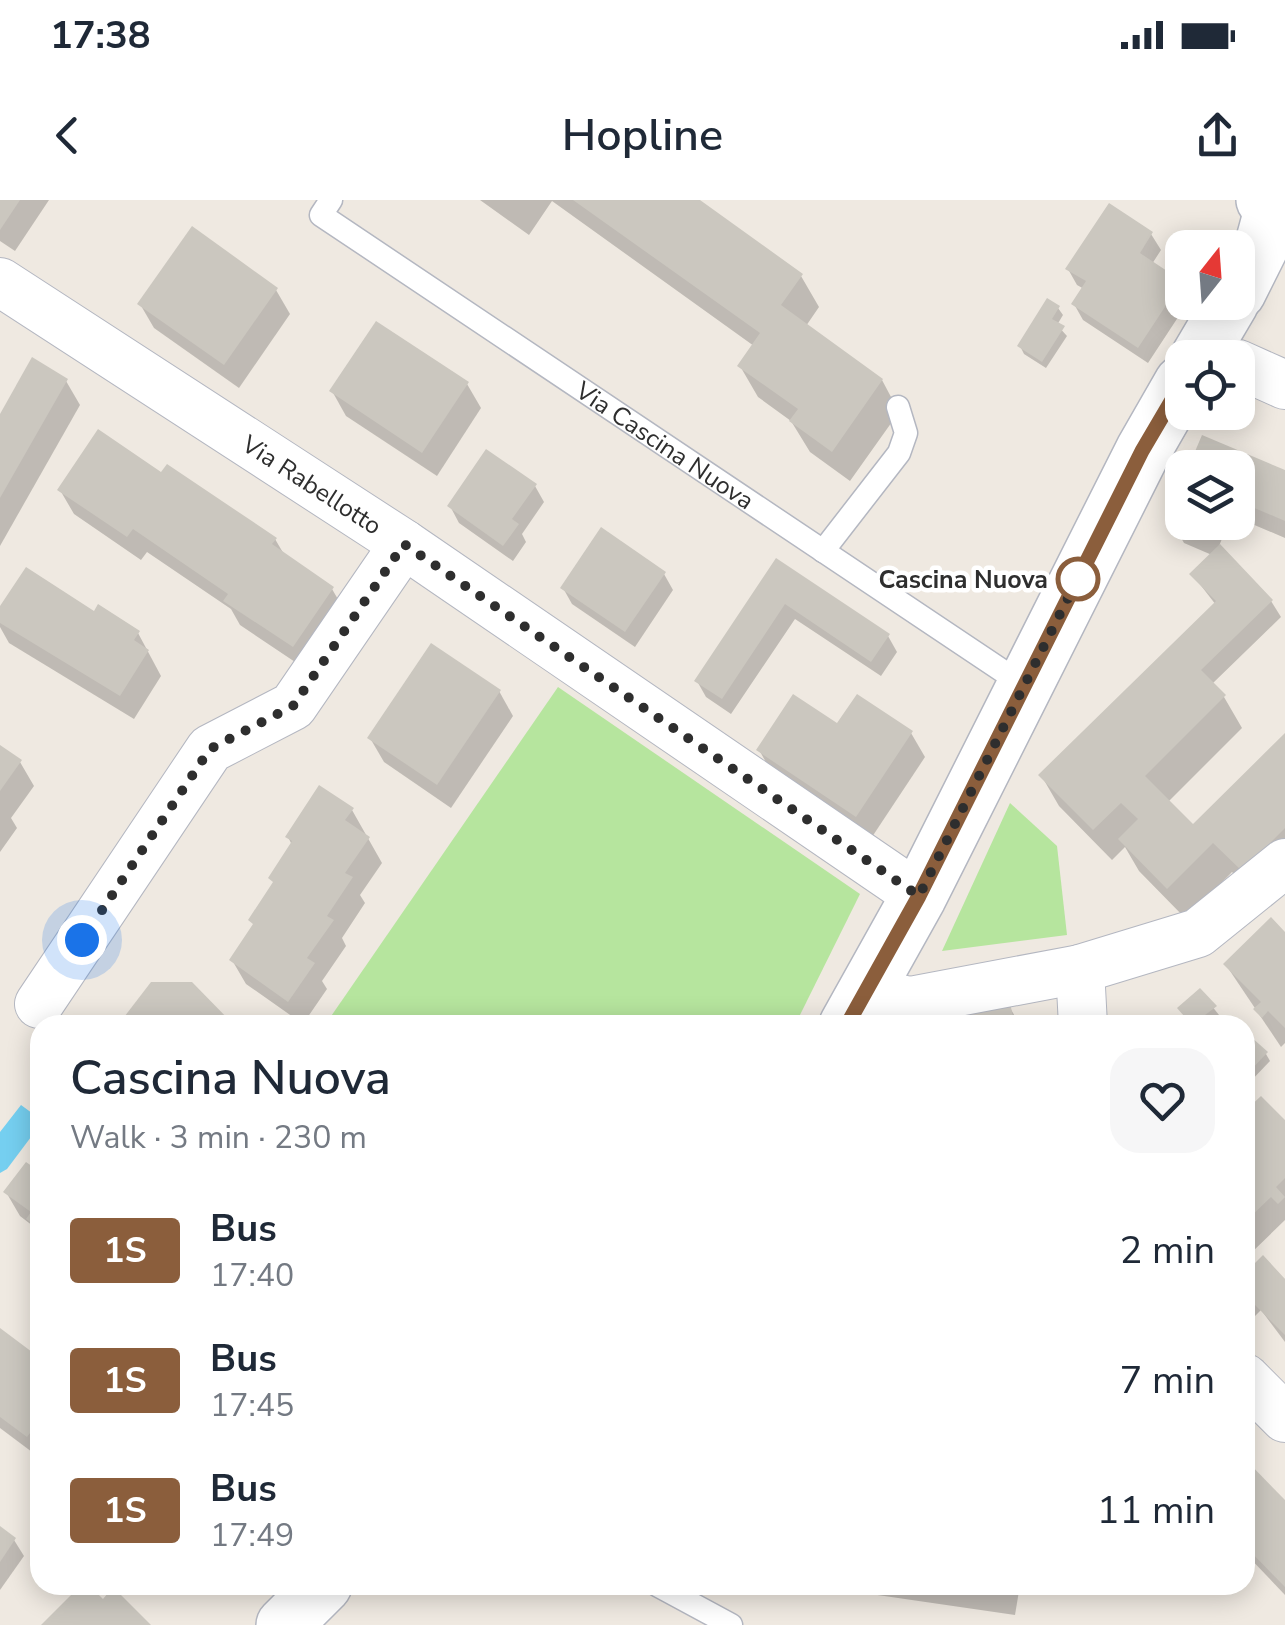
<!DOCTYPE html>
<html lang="en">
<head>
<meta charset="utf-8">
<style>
	body { margin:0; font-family:"Nunito Sans",sans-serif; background:#f6f6f7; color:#1f2937; height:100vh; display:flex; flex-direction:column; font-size:38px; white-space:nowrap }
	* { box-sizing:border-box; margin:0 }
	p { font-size:32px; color:#747a83 }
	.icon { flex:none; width:55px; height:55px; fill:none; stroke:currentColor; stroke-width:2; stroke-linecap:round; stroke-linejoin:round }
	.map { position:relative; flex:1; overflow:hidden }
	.panel { position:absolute; left:30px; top:815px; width:1225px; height:580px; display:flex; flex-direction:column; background:#fff; border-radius:30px; box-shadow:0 5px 25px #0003 }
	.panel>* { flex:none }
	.badge { padding:0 20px; border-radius:8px; font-size:35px; line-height:65px }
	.needle { width:65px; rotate:17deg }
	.controls { position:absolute; left:1165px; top:30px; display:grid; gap:20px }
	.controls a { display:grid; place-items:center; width:90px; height:90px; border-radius:20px; background:#fff; box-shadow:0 5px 25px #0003; font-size:50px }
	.you { position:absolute; width:50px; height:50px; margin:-25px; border:8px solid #fff; border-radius:50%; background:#1a73e8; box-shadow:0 0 0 15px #1a73e833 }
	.map>.badge { position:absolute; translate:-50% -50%; box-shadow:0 0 0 5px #fff }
	.round { display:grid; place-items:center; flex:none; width:105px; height:105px; border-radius:30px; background:#f6f6f7 }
	.overview { display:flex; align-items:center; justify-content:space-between; height:170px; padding:0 40px }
	h1 { font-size:48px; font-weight:600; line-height:75px }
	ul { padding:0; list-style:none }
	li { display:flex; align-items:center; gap:30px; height:130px; padding:0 40px }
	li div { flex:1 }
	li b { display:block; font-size:38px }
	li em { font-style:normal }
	li .badge { min-width:110px; font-weight:700; text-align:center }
	.status { display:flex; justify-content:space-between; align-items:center; height:70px; padding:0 50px; background:#fff; direction:ltr }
	.status svg { height:28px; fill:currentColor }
	header { display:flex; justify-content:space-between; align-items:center; height:130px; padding:0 40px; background:#fff; font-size:45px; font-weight:600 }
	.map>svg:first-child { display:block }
	.green { fill:#b6e59e }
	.water { fill:#75cff0 }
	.shadow { fill:#0003 }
	.building { fill:#cbc7bf }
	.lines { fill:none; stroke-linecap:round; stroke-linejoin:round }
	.service-casing { stroke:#b4b7c1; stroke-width:25 }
	.minor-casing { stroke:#b4b7c1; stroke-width:50 }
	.tertiary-casing { stroke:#b4b7c1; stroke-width:58 }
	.secondary-casing { stroke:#b4b7c1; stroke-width:58 }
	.service { stroke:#fff; stroke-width:22 }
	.minor { stroke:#fff; stroke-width:48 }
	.tertiary { stroke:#fff; stroke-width:55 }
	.secondary { stroke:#fff; stroke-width:55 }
	.line-casing { stroke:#fff; stroke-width:22 }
	.line { stroke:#8b5e3c; stroke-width:15 }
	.walk { stroke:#2e2e2e; stroke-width:10; stroke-dasharray:0 18 }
	.stop-dot { fill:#fff; stroke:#8b5e3c; stroke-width:5 }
	.labels { text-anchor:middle; stroke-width:9; stroke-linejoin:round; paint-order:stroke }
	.street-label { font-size:25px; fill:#2e2e2e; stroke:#fff }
	.stop-label { font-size:25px; font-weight:bold; fill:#2e2e2e; stroke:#fff; text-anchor:end }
</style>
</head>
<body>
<div class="status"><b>17:38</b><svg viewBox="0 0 49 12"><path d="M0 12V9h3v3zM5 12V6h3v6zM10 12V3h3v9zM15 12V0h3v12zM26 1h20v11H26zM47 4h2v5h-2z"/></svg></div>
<header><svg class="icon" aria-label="back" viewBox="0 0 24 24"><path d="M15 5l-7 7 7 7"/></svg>Hopline<svg class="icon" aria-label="share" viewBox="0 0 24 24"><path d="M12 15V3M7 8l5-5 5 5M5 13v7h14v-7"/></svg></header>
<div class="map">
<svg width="1285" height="1425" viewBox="0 0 1285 1425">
	<rect width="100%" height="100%" fill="#efe9e1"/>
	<g class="green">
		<polygon points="558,487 860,694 795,825 325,825"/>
		<polygon points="1010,603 1057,646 1067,735 942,751"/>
	</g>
	<polygon class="water" points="21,905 36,916 40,914 40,931 37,929 7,969 0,973 0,932"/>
	<g class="shadow">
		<polygon points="0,0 49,0 15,51 0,41"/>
		<polygon points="480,0 696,0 801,76 819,107 806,126 882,180 899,212 850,281 810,252 791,221 758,197 740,166 754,146 552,1 529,35"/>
		<polygon points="1151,34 1161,50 1152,64 1181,83 1182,102 1188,102 1148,163 1083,120 1074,104 1084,89 1077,85 1068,69"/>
		<polygon points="276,90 290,114 239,188 154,128 140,104"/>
		<polygon points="1058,108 1063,115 1057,125 1067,136 1046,168 1024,154 1020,146"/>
		<polygon points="66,181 80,205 0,346 0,219"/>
		<polygon points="467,184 481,208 437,276 346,216 332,191"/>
		<polygon points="1204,238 1285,272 1285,338 1238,318 1238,268"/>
		<polygon points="162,275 275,339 285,356 332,389 346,413 307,470 240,425 231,409 147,352 141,360 74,314 60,290"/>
		<polygon points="535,286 544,302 522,334 526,342 513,361 459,323 450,306"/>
		<polygon points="1182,288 1182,322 1229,322 1219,346 1271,401 1281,417 1212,484 1224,497 1242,528 1168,602 1193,627 1285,536 1285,677 1261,701 1232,672 1186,719 1139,671 1125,647 1112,660 1059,606 1041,575 1216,405 1192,374 1212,355 1184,343 1170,318"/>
		<polygon points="777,362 888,436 897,452 881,476 795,419 731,514 706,497 697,481"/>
		<polygon points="664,374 673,390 635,447 572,404 563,388"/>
		<polygon points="0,411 94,415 138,433 161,476 134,519 9,443 0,427"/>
		<polygon points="499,491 513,516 451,608 384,562 370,538"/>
		<polygon points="838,527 911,533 925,557 870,640 773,574 759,550"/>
		<polygon points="0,548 20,562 34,586 11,618 17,628 0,652"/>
		<polygon points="352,610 382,663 360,695 365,703 342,738 346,746 322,781 327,789 303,824 246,784 232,760 255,727 251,720 275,685 292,645 288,637"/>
		<polygon points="1285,736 1285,843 1281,847 1226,765"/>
		<polygon points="1200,791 1219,815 1208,825 1193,825 1185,816"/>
		<polygon points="1009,806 1020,825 940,825"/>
		<polygon points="1245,845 1266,854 1270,861 1248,884 1245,880"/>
		<polygon points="1245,914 1285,924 1285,1020 1249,1055 1255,1067 1285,1079 1285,1142 1261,1110 1249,1122 1245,1118 1245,936 1255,926"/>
		<polygon points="40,969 40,1038 33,1026 20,1016 6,992"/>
		<polygon points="0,1131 40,1161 40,1258 0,1228"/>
		<polygon points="1245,1262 1285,1304 1285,1395 1245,1353"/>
		<polygon points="0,1330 14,1340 24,1356 0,1390"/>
		<polygon points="840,1385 1020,1385 1015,1415 843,1390"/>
	</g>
	<g class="building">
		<polygon points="0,0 20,0 0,30"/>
		<polygon points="573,0 700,0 803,74 781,105 883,179 832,252 789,221 798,209 737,166 760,133"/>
		<polygon points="1109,3 1153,32 1140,53 1182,81 1138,148 1071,104 1086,81 1065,69"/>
		<polygon points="192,26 278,88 224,165 137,104"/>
		<polygon points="1047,98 1060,106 1052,119 1065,126 1042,162 1017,146"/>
		<polygon points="376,121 469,182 422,253 329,191"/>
		<polygon points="32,157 68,179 0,298 0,214"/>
		<polygon points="98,229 161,272 167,264 277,338 272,344 334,387 293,447 223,401 228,394 133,329 127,337 57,290"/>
		<polygon points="1202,235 1285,270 1285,321 1238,301 1238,268 1188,268"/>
		<polygon points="486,249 537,284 512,319 519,324 503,346 447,306"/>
		<polygon points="1182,281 1182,322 1206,322 1201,333 1167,319"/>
		<polygon points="601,327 666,372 625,432 560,388"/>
		<polygon points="1220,344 1273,400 1201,470 1226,495 1145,576 1193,624 1285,533 1285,628 1242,671 1213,643 1167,689 1118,639 1138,619 1121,603 1093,630 1038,575 1216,401 1189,374"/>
		<polygon points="776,358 890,434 871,462 785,404 722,499 694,481"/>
		<polygon points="26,367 94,411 98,404 140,431 134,440 149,450 120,496 0,423 0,406"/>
		<polygon points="431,443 501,490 437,585 367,538"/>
		<polygon points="793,494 837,523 857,494 913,531 856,617 756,550"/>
		<polygon points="0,545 22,560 0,591"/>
		<polygon points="319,585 354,608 345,620 370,637 345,673 353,677 327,716 334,720 307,758 315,763 288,802 229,760 253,724 248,720 273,682 268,678 292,641 285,637"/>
		<polygon points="1271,717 1285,732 1285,828 1268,811 1262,818 1253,809 1261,802 1223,764"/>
		<polygon points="151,782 192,782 234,825 118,825"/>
		<polygon points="1200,788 1217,806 1192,825 1177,808"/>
		<polygon points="1010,803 1014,821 1008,825 937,825 936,819"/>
		<polygon points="1250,836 1268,852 1245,876 1245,841"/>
		<polygon points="1261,896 1285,920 1285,978 1276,987 1285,997 1278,1004 1271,997 1245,1022 1245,932 1253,924 1245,916 1245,911"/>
		<polygon points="26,962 36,969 40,964 40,1029 26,1019 31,1012 3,992"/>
		<polygon points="1263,1055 1285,1079 1285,1135 1255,1105 1245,1115 1245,1073"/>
		<polygon points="0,1128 40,1158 40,1220 27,1237 0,1217"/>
		<polygon points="1245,1259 1285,1300 1285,1387 1245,1346"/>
		<polygon points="0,1326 16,1338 0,1362"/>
		<polygon points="81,1385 89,1385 103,1399 113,1387 151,1425 41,1425"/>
	</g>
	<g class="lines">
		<g class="service-casing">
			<g id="service">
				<path id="s1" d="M 331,0 L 321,15 L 1025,486"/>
				<polyline points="823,351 899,253 906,233 898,207"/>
				<polyline points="657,1385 731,1425"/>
			</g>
		</g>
		<g class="minor-casing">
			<g id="minor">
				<path id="s2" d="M 0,82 L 404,344 L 919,696"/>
				<polyline points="1238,164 1285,185"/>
				<polyline points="1080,769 1083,825"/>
				<polyline points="866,792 910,801 1080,769 1198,733 1285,663"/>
				<polyline points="39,804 210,549 293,506 404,344"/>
				<polyline points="1245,1178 1285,1218"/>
			</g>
		</g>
		<g class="tertiary-casing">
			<g id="tertiary">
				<polyline points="1238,92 1264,40 1274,3"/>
				<polyline points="1198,158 1231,102"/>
				<polyline points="847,825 919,696 1143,251 1182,183"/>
				<polyline points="284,1425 324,1385"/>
			</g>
		</g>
		<g class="secondary-casing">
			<polyline id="secondary" points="1264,0 1285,3"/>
		</g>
		<use href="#service" class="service"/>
		<use href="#minor" class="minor"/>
		<use href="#tertiary" class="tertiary"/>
		<use href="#secondary" class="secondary"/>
	</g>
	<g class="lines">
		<g class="line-casing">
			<polyline id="line" points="847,825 919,696 1142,251 1182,183"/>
		</g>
		<use href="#line" class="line"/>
		<polyline class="walk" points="82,740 210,549 293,506 404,344 919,696 1080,374 1078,379"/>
	</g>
	<circle class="stop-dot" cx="1078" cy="379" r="20"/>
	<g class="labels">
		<g class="street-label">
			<text dy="9" stroke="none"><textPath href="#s1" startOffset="432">Via Cascina Nuova</textPath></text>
			<text dy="9" stroke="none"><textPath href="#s2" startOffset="372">Via Rabellotto</textPath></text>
		</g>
		<g class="stop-label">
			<text x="1048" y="388">Cascina Nuova</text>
		</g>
	</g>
</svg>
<div class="controls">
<a><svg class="needle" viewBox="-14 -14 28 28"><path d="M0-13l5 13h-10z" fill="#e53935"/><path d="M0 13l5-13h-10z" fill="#747a83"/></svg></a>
<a><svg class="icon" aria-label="locate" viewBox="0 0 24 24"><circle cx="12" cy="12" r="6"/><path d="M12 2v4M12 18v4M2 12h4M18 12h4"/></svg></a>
<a><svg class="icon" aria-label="layers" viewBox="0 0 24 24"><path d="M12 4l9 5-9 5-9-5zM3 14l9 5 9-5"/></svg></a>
</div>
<div class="you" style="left:82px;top:740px"></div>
<section class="panel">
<div class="overview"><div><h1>Cascina Nuova</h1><p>Walk · 3 min · 230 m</p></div><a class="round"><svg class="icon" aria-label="heart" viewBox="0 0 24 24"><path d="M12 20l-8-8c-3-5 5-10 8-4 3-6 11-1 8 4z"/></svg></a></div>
<ul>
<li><span class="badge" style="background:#8b5e3c;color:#fff">1S</span><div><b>Bus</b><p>17:40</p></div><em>2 min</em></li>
<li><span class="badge" style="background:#8b5e3c;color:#fff">1S</span><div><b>Bus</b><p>17:45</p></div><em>7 min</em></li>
<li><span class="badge" style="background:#8b5e3c;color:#fff">1S</span><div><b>Bus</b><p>17:49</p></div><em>11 min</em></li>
</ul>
</section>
</div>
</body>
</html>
